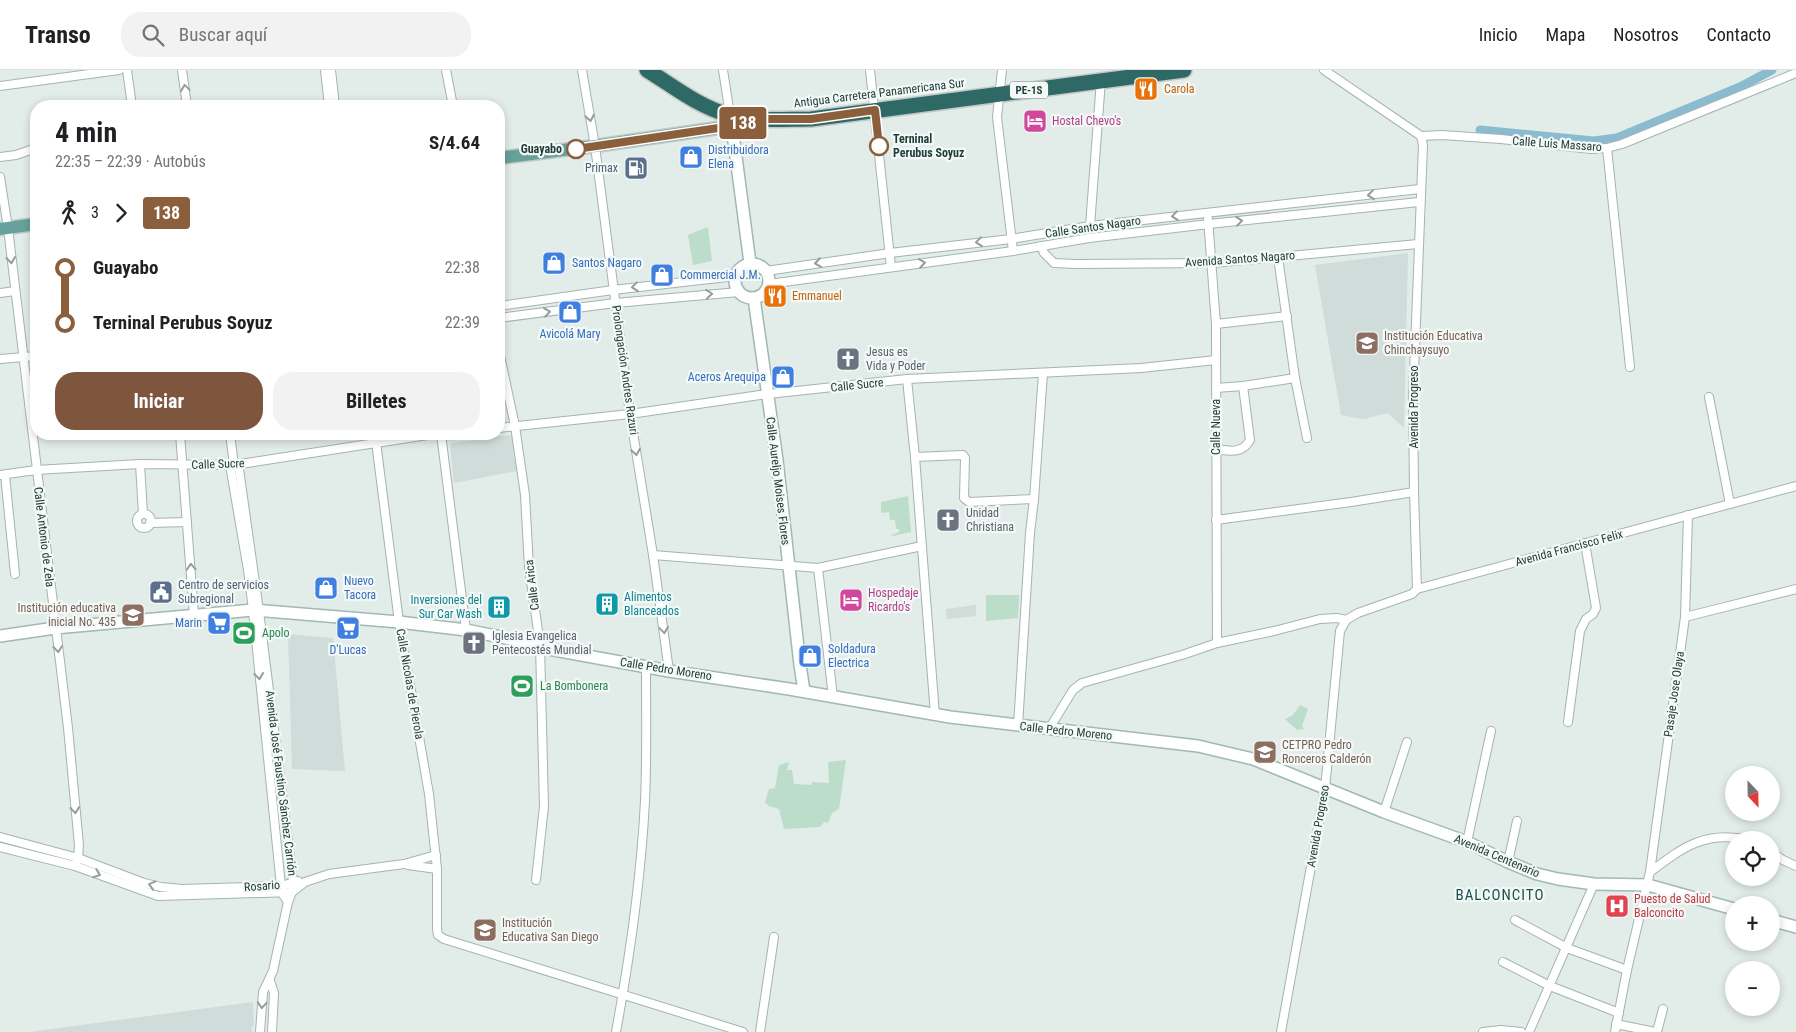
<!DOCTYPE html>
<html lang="es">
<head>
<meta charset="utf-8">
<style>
	body { margin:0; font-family:"Roboto Condensed",sans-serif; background:#f2f2f2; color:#202124; height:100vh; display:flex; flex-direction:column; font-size:19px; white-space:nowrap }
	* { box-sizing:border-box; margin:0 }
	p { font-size:16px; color:#757577 }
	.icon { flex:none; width:28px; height:28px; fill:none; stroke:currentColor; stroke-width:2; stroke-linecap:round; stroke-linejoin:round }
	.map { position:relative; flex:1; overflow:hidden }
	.details { position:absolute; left:30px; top:30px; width:475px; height:340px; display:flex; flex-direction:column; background:#fff; border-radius:20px; box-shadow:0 2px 8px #0003 }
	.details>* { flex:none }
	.badge { padding:0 10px; border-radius:4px; font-size:18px; line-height:32px }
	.needle { width:32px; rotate:158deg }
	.buttons { position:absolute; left:1725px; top:696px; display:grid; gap:10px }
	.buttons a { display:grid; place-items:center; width:55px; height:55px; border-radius:50%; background:#fff; box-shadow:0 2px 8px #0003; font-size:25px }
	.map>.badge { position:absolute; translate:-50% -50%; box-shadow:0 0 0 2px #fff }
	.legs { display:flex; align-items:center; gap:8px; height:55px; padding:0 25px; font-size:16px }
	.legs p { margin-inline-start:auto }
	.head { display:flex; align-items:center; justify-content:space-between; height:85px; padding:0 25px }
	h1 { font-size:28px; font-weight:700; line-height:38px }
	.action { display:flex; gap:10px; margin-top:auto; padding:10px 25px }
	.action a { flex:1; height:58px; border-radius:20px; background:#7e563d; color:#fff; font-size:20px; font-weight:700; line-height:58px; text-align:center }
	.action a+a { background:#f2f2f2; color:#202124 }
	ul { padding:0 25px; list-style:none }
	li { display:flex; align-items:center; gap:18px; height:55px; font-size:19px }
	li i { display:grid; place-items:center; width:8px; height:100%; margin:0 6px; background:currentColor }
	li i::after { content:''; width:12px; height:12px; margin:-6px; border:4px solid; border-radius:50%; background:#fff }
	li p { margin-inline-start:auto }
	li:first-child i { background:linear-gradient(#0000 50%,currentColor 0) }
	li:last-child i { background:linear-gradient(currentColor 50%,#0000 0) }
	header { display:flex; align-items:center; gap:30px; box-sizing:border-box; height:70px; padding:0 25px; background:#fff; border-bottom:1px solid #e0e0e0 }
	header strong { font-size:24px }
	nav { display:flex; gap:28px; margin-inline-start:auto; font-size:18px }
	.search { width:350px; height:45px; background:#f2f2f2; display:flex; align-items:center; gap:12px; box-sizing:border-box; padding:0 18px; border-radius:20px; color:#757577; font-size:19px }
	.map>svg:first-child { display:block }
	.built { fill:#d0dcd9 }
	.green { fill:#bbddca }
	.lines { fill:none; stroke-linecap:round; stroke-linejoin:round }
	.canal { stroke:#8bbbd1; stroke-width:9 }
	.street-casing { stroke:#a5b4b1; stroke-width:10 }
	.secondary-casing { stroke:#a1b8b3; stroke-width:14 }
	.primary-casing { stroke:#c1c9c8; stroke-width:15 }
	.highway-casing { stroke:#c1c9c8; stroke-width:18 }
	.street { stroke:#fff; stroke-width:8 }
	.secondary { stroke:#fff; stroke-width:11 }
	.primary { stroke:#67a19b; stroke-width:12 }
	.highway { stroke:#2e6966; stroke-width:15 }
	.oneway { stroke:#909e9c }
	.line-1-casing { stroke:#fff; stroke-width:11 }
	.line-1 { stroke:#8b5e3c; stroke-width:8 }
	.stop-1-dot { fill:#fff; stroke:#8b5e3c; stroke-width:2.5 }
	.labels { text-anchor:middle; stroke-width:4.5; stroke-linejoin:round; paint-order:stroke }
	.shield { fill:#f3f9f7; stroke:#617573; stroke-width:1 }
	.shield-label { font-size:11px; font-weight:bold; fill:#223d3a }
	.food-label { font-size:12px; fill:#c56008; stroke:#f3f9f7; text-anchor:start }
	.street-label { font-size:12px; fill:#223d3a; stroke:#f3f9f7 }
	.hotel-label { font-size:12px; fill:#b23c85; stroke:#f3f9f7; text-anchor:start }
	.stop-label { font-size:12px; font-weight:bold; fill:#223d3a; stroke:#f3f9f7; text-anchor:start }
	.shop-label { font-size:12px; fill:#366cbe; stroke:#f3f9f7; text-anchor:start }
	.service-label { font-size:12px; fill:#4e5e75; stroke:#f3f9f7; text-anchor:end }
	.education-label { font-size:12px; fill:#785e54; stroke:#f3f9f7; text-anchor:start }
	.worship-label { font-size:12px; fill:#5b616d; stroke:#f3f9f7; text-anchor:start }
	.culture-label { font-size:12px; fill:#0d838f; stroke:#f3f9f7; text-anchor:start }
	.leisure-label { font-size:12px; fill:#27864d; stroke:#f3f9f7; text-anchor:start }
	.health-label { font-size:12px; fill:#be3a42; stroke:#f3f9f7; text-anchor:start }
	.quarter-label { font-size:15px; letter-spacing:1px; fill:#1e4f4b; stroke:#f3f9f7 }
</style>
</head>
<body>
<header>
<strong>Transo</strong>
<div class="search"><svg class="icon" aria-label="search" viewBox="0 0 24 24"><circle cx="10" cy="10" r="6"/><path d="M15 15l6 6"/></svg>Buscar aquí</div>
<nav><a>Inicio</a><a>Mapa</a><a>Nosotros</a><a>Contacto</a></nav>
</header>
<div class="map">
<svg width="1796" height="962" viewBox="0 0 1796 962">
	<rect width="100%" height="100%" fill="#e2ece9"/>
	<g class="built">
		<polygon points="1408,183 1404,358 1388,343 1363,349 1341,345 1315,195"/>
		<polygon points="510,365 513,367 515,381 513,382 517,401 454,413 450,375 452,373"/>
		<polygon points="976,535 976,546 947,549 946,539"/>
		<polygon points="288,564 333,568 345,701 292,699"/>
		<polygon points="253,932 254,955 251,958 252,962 29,962"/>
	</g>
	<g class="green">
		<polygon points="708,157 712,191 693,195 688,165"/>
		<polygon points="908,426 911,462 893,466 891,465 899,462 899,459 896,459 895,450 890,450 889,442 881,443 881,432"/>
		<polygon points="986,525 1019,525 1018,548 986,551"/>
		<polygon points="1300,635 1308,639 1302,656 1304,659 1297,660 1285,649 1293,645"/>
		<polygon points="846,690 839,739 832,743 828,753 824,752 820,757 784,759 779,739 769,736 765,732 769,719 775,718 779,695 789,692 787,700 792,700 794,714 811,715 812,712 829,713 828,692"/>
	</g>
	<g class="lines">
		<polyline class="canal" points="1480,60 1594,71 1617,68 1740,17 1772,0"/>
		<g class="street-casing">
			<g id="street">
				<polyline points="127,0 132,36"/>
				<polyline points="182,0 187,36"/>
				<polyline points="325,0 329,36"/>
				<polyline points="331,0 335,36"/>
				<polyline points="446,0 453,36"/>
				<polyline points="582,0 595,76 630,344 653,485 669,601"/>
				<polyline points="723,0 730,45"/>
				<polyline points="870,0 891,197"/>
				<polyline points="1002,0 997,47 1013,181"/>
				<polyline points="1324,0 1421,66 1442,65 1501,69 1591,79 1607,78 1622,74 1796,3"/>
				<polyline points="0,16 119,0"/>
				<polyline points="1607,78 1630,297"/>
				<polyline points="0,87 16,85 36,78"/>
				<polyline points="0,107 8,158 68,658 79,775 78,788 75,796"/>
				<polyline points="1208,149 1216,254 1217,573"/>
				<polyline points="1090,156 1101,10"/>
				<polyline points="1041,176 1044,183 1054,193 1076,194 1212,193 1418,174"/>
				<polyline points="1278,187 1295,308 1307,368"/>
				<polyline points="766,201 890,183 1011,169 1090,156 1420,119"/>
				<polyline points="769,214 1013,181 1089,168 1209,154 1419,132"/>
				<polyline points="0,223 15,221"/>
				<polyline points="499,236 613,220 736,206"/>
				<polyline points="499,248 615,233 739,222"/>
				<polyline points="1216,254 1287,246"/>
				<polyline points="499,281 515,356 525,425 529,497 540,575 544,736 536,810"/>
				<polyline points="0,289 36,286"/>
				<polyline points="907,309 915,387 935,645"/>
				<polyline points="1216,318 1243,316 1295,308"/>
				<polyline points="1709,327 1730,434"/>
				<polyline points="499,358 630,344 760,325 907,309 1141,298 1216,290"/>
				<polyline points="180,364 194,545"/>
				<polyline points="230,364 234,395 231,401 248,500 253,540 281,816 282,823 288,832"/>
				<polyline points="375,364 399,552 429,724 437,799 437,859 438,865 444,869 743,962"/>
				<polyline points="441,364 466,560"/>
				<path d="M 1216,379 C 1230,381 1242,384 1250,370 L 1243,316"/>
				<polyline points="915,387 963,385 965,388 964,428 969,432 1034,429"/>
				<polyline points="140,394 143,444"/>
				<polyline points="234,395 239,399 259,541 293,811 292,822 288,832 273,901 263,922 260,962"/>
				<polyline points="0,405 36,400 140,394 234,395 434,364"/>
				<polyline points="5,405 15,504"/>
				<circle cx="144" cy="451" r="7"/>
				<polyline points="1216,450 1351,432 1414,422"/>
				<polyline points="150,453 187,452"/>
				<polyline points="653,485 818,498 922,476"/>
				<polyline points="818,498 833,627"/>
				<polyline points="1417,519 1414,422 1413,327 1423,75 1421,66"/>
				<polyline points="1685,547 1796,519"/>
				<polyline points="1346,550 1358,543 1412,524 1417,519 1796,416"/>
				<polyline points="1568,652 1580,561 1586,549 1593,544 1596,538 1585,473"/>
				<polyline points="1018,656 1030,463 1034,429 1043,303"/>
				<polyline points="1049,659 1073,620 1082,613 1182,585 1217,573 1274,561 1320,549 1337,548 1346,550"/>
				<polyline points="1384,742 1407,672"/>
				<polyline points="0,767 78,788 144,813 161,817 182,819 281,816 298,811"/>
				<polyline points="1467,772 1491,661"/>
				<polyline points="0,777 75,796 158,826 292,822 305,812 329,804 404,794 436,785"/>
				<polyline points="1771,782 1783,790 1796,796"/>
				<polyline points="1508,792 1517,751"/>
				<polyline points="408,795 437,799"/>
				<polyline points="1650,802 1685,547 1688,445"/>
				<polyline points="1515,850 1567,878 1627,900"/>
				<polyline points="1503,892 1550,916 1619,943"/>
				<polyline points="270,911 274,923 272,962"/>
				<polyline points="1616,954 1655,962"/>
				<path d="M 616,962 C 630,886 641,808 645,731 C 647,686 646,641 646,597"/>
				<polyline points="760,962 774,867"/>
				<polyline points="1281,962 1325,719 1340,561 1346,550"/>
				<polyline points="1483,962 1501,960 1521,962"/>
				<polyline points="1529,962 1594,814"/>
				<path d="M 1615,962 L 1627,900 L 1650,802 C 1683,777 1706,760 1749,770"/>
				<polyline points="1657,962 1663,939"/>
			</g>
		</g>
		<g class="secondary-casing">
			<g id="secondary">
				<polyline points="731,49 750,193"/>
				<circle cx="752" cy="211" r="17"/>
				<polyline points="754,228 777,390 800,595 804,621"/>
				<polyline points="0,566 55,558 253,540 399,552 466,560 540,575 549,579 669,601 789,619 950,647 1198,676 1253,689 1384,742 1467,772 1508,792 1537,804 1558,809 1594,814 1648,815 1734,839"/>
				<polyline points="1771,850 1796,857"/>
			</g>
		</g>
		<g class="primary-casing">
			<g id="primary">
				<polyline points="499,88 595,76 732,56 753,50"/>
				<polyline points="0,159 36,154"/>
			</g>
		</g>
		<g class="highway-casing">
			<path id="highway" d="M 647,0 C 673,16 699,37 729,45 C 755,52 785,49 811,49 L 1184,0"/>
		</g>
		<use href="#street" class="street"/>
		<use href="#secondary" class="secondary"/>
		<use href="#primary" class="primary"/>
		<use href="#highway" class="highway"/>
	</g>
	<defs><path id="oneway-chevron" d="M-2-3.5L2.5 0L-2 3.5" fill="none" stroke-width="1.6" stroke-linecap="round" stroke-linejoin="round" transform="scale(1.25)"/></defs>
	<g class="oneway">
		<use href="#oneway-chevron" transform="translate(185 18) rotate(-98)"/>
		<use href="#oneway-chevron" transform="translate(590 48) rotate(80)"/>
		<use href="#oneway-chevron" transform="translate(1371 125) rotate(174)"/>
		<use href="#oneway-chevron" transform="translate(1175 146) rotate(173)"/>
		<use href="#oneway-chevron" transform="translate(1239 151) rotate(-6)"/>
		<use href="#oneway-chevron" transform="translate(979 172) rotate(173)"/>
		<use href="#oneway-chevron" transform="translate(11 190) rotate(84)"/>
		<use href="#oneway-chevron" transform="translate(818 193) rotate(172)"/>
		<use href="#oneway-chevron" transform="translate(922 193) rotate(-8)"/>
		<use href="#oneway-chevron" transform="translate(635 217) rotate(174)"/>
		<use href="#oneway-chevron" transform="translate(709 224) rotate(-5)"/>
		<use href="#oneway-chevron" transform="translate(547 242) rotate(-8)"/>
		<use href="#oneway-chevron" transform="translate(636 382) rotate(81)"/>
		<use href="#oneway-chevron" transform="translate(191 497) rotate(-94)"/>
		<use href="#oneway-chevron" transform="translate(664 560) rotate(82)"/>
		<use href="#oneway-chevron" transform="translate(58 579) rotate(83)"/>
		<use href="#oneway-chevron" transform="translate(259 606) rotate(84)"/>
		<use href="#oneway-chevron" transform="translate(75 740) rotate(85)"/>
		<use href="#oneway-chevron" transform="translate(97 804) rotate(21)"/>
		<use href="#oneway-chevron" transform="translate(152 815) rotate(-165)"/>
		<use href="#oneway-chevron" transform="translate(262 935) rotate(94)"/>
	</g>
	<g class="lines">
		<g class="line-1-casing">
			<polyline id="line-1" points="576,79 732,56 760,49 811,49 875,40 879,76"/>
		</g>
		<use href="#line-1" class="line-1"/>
	</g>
	<defs>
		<g id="restaurant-square" transform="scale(1.25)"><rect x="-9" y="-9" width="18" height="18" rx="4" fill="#e8710a" stroke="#f3f9f7"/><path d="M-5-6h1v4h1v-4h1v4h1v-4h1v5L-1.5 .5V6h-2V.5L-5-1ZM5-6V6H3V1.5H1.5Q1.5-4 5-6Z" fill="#fff"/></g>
		<g id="hotel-square" transform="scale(1.25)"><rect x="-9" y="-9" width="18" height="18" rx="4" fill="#d1479c" stroke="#f3f9f7"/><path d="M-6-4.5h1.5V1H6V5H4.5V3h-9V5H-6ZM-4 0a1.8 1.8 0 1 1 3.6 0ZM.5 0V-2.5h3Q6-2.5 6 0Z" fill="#fff"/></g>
		<g id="shop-square" transform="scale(1.25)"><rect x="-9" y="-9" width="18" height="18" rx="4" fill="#3f7fe0" stroke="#f3f9f7"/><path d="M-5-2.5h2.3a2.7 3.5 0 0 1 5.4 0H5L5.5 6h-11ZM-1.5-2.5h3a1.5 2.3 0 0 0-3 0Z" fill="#fff"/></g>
		<g id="fuel-square" transform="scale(1.25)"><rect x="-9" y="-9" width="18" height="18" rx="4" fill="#5c6f8a" stroke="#f3f9f7"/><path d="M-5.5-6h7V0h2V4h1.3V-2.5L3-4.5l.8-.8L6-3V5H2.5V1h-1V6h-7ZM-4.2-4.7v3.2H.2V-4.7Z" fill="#fff"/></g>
		<g id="school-square" transform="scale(1.25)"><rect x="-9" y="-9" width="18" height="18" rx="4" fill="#8d6e63" stroke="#f3f9f7"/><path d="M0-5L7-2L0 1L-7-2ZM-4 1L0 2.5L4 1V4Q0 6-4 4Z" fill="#fff"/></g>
		<g id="church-square" transform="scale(1.25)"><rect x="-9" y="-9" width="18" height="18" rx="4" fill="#6b7280" stroke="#f3f9f7"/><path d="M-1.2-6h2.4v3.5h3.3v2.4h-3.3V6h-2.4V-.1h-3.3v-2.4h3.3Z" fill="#fff"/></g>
		<g id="civic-square" transform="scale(1.25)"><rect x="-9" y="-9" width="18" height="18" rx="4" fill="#5c6f8a" stroke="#f3f9f7"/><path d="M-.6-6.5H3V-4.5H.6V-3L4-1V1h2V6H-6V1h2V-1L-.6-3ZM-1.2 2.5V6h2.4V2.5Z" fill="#fff"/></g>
		<g id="building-square" transform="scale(1.25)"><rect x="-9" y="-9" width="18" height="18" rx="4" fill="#0f9aa8" stroke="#f3f9f7"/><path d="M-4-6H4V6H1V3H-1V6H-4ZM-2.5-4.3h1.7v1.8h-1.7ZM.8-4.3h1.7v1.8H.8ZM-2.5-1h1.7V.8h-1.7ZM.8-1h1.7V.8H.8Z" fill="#fff"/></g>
		<g id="supermarket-square" transform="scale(1.25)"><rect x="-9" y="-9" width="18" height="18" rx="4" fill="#3f7fe0" stroke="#f3f9f7"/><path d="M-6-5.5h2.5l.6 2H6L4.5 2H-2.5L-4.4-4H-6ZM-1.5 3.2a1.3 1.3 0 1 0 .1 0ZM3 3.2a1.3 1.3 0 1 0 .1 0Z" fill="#fff"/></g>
		<g id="stadium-square" transform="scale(1.25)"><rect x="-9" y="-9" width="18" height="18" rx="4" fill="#2e9e5b" stroke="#f3f9f7"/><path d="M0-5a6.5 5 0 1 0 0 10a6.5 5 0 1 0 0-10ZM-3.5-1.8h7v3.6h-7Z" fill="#fff"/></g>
		<g id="university-square" transform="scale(1.25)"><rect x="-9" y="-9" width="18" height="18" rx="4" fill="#8d6e63" stroke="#f3f9f7"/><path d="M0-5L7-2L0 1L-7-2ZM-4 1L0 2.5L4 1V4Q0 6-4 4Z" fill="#fff"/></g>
		<g id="hospital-square" transform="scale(1.25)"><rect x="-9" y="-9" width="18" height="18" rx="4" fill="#e0444e" stroke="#f3f9f7"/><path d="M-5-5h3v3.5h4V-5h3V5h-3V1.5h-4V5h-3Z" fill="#fff"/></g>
	</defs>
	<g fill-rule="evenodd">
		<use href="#restaurant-square" x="1146" y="19"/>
		<use href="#hotel-square" x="1035" y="51"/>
		<use href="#shop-square" x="691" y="87"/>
		<use href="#fuel-square" x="636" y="98"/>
		<use href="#shop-square" x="554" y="193"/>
		<use href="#shop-square" x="662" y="205"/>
		<use href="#restaurant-square" x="775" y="226"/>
		<use href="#shop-square" x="570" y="242"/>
		<use href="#school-square" x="1367" y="273"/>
		<use href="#church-square" x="848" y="289"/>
		<use href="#shop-square" x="783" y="307"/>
		<use href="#church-square" x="948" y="450"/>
		<use href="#shop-square" x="326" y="518"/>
		<use href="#civic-square" x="161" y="522"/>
		<use href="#hotel-square" x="851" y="530"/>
		<use href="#building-square" x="607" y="534"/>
		<use href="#building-square" x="499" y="537"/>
		<use href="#school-square" x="133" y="545"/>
		<use href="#supermarket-square" x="219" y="553"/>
		<use href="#supermarket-square" x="348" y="558"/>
		<use href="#stadium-square" x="244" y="563"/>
		<use href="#church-square" x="474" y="573"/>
		<use href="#shop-square" x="810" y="586"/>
		<use href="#stadium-square" x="522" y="616"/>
		<use href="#university-square" x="1265" y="682"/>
		<use href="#hospital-square" x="1617" y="836"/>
		<use href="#school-square" x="485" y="860"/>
	</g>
	<g class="stop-1-dot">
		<circle cx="879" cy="76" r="9"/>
		<circle cx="576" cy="79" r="9"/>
	</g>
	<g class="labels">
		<rect class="shield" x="1010" y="11.5" width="38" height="17" rx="4"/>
		<g class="shield-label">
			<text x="1029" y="24">PE-1S</text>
		</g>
		<g class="food-label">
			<text x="1164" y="23">Carola</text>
			<text x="792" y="230">Emmanuel</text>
		</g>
		<g class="street-label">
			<text transform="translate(879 23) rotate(-7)" y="4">Antigua Carretera Panamericana Sur</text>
			<text transform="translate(1557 74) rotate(4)" y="4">Calle Luis Massaro</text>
			<text transform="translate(1093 157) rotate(-8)" y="4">Calle Santos Nagaro</text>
			<text transform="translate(1240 189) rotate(-4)" y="4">Avenida Santos Nagaro</text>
			<text transform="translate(625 300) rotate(82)" y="4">Prolongación Andres Razuri</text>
			<text transform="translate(857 315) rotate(-6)" y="4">Calle Sucre</text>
			<text transform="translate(1414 337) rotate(-90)" y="4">Avenida Progreso</text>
			<text transform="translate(1216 357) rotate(-90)" y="4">Calle Nueva</text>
			<text transform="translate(218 394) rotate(-2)" y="4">Calle Sucre</text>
			<text transform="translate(778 411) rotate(83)" y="4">Calle Aureljo Moises Flores</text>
			<text transform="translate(44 467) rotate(83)" y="4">Calle Antonio de Zela</text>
			<text transform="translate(1569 478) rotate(-15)" y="4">Avenida Francisco Felix</text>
			<text transform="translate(532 515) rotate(-97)" y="4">Calle Arica</text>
			<text transform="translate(666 599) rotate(9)" y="4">Calle Pedro Moreno</text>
			<text transform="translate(410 614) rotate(80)" y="4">Calle Nicolas de Pierola</text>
			<text transform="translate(1674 624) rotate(-82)" y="4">Pasaje Jose Olaya</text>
			<text transform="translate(1066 661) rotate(6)" y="4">Calle Pedro Moreno</text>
			<text transform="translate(281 713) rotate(83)" y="4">Avenida José Faustino Sánchez Carrión</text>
			<text transform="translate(1318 756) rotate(-80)" y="4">Avenida Progreso</text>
			<text transform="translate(1497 786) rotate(23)" y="4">Avenida Centenario</text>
			<text transform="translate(262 816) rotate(-4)" y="4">Rosario</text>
		</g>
		<g class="hotel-label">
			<text x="1052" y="55">Hostal Chevo's</text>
			<text x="868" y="527">Hospedaje<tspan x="868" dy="14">Ricardo's</tspan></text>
		</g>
		<g class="stop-label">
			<text x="893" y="73">Terninal<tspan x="893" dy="14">Perubus Soyuz</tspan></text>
			<text x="562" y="83" text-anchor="end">Guayabo</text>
		</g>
		<g class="shop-label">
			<text x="708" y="84">Distribuidora<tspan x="708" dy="14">Elena</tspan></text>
			<text x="572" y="197">Santos Nagaro</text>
			<text x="680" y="209">Commercial J.M.</text>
			<text x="570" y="268" text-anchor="middle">Avicolá Mary</text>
			<text x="766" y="311" text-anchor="end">Aceros Arequipa</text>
			<text x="344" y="515">Nuevo<tspan x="344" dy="14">Tacora</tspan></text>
			<text x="202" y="557" text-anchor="end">Marin</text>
			<text x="828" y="583">Soldadura<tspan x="828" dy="14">Electrica</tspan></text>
			<text x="348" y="584" text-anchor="middle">D'Lucas</text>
		</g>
		<g class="service-label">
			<text x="618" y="102">Primax</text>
			<text x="178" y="519" text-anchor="start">Centro de servicios<tspan x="178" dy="14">Subregional</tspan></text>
		</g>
		<g class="education-label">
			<text x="1384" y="270">Institución Educativa<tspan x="1384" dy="14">Chinchaysuyo</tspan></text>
			<text x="116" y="542" text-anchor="end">Institución educativa<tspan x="116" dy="14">inicial No. 435</tspan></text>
			<text x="1282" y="679">CETPRO Pedro<tspan x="1282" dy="14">Ronceros Calderón</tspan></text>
			<text x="502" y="857">Institución<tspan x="502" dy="14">Educativa San Diego</tspan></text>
		</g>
		<g class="worship-label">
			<text x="866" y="286">Jesus es<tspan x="866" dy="14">Vida y Poder</tspan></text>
			<text x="966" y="447">Unidad<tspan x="966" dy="14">Christiana</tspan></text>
			<text x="492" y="570">Iglesia Evangelica<tspan x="492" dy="14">Pentecostés Mundial</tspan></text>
		</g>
		<g class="culture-label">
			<text x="624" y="531">Alimentos<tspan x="624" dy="14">Blanceados</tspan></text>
			<text x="482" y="534" text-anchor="end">Inversiones del<tspan x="482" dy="14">Sur Car Wash</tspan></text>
		</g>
		<g class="leisure-label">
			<text x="262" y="567">Apolo</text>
			<text x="540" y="620">La Bombonera</text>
		</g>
		<g class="health-label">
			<text x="1634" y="833">Puesto de Salud<tspan x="1634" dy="14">Balconcito</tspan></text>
		</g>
		<g class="quarter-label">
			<text x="1500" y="830">BALCONCITO</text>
		</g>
	</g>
</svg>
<div class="buttons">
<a><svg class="needle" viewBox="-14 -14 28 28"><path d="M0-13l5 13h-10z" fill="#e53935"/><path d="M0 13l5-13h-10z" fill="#757577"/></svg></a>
<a><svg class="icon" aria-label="locate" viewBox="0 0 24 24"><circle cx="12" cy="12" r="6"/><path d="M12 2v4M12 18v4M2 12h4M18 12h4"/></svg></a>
<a>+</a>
<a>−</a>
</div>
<b class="badge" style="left:743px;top:53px;background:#8b5e3c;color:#fff">138</b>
<section class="details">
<div class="head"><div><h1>4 min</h1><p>22:35 – 22:39 · Autobús</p></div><b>S/4.64</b></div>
<div class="legs"><svg class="icon" aria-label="walk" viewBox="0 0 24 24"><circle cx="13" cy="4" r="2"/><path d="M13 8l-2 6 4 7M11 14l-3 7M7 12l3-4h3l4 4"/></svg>3<svg class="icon" aria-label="forward" viewBox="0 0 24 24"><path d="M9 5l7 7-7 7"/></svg><b class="badge" style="background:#8b5e3c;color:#fff">138</b></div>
<ul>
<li><i style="color:#8b5e3c"></i><b>Guayabo</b><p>22:38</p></li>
<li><i style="color:#8b5e3c"></i><b>Terninal Perubus Soyuz</b><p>22:39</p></li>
</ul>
<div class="action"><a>Iniciar</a><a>Billetes</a></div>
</section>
</div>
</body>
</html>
